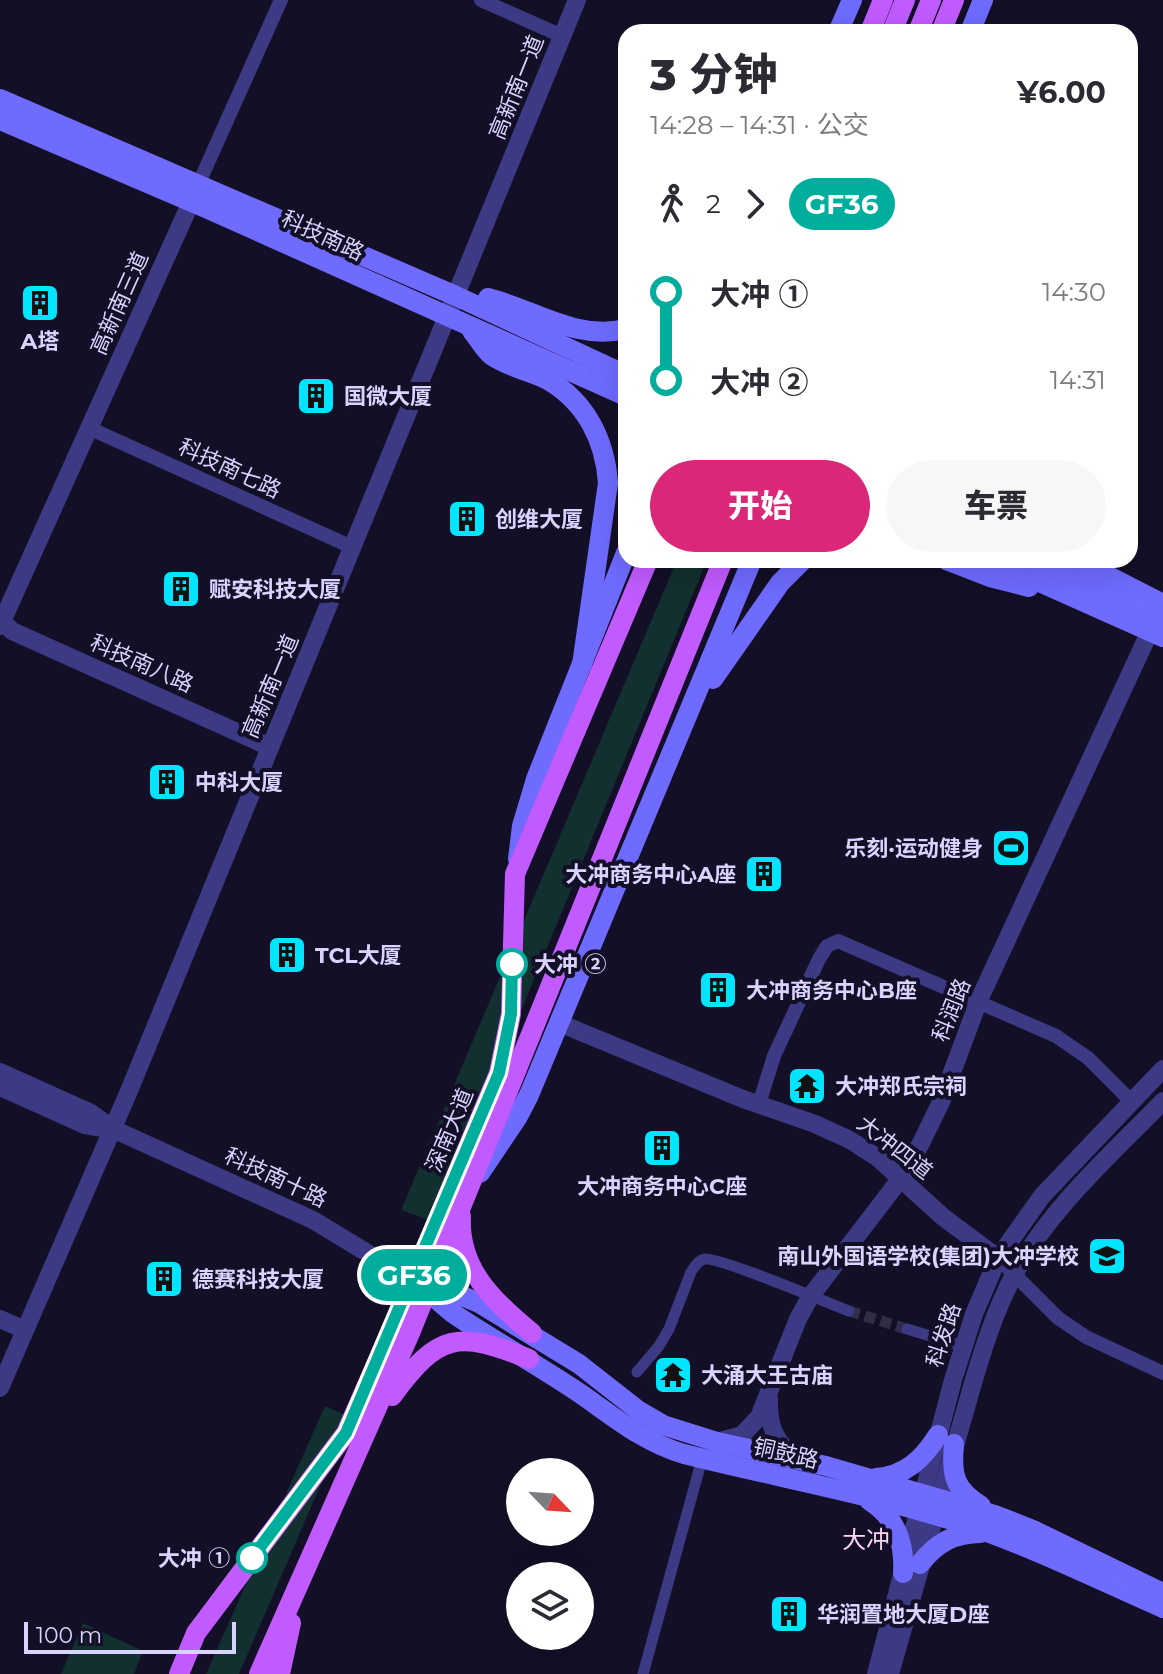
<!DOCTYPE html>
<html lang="zh">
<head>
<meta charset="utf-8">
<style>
	body { margin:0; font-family:Montserrat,"Noto Sans SC",sans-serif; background:#f7f7f7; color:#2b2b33; height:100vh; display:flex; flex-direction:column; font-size:30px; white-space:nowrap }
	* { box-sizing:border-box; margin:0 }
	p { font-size:26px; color:#7c7c81 }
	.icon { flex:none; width:44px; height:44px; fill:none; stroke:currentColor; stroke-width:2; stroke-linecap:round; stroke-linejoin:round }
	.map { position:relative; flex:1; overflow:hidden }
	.panel { position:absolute; left:618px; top:24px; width:520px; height:544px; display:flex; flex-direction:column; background:#fff; border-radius:24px; box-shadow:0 8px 32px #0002 }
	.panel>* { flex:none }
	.badge { padding:0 16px; border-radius:26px; font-size:28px; line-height:52px }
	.needle { width:52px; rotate:115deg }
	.fabs { position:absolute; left:506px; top:1458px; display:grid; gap:16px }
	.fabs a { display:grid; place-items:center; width:88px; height:88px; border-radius:50%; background:#fff; box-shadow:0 8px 32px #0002; font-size:40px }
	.scale { position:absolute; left:24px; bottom:20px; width:212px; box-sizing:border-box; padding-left:8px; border:4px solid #d9d4ff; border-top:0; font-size:22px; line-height:28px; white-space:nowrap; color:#d9d4ff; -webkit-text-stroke:6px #130f26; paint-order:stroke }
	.map>.badge { position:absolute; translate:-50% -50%; box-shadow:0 0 0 4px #fff }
	.legs { display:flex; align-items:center; gap:12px; height:88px; padding:0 32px; font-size:26px }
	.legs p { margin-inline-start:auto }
	.summary { display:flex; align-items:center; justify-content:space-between; height:136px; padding:0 32px }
	h1 { font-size:44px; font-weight:800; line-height:60px }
	.action { display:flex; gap:16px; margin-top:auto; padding:16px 32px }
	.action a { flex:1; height:92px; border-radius:48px; background:#db2777; color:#fff; font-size:32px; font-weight:800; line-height:92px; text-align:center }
	.action a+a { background:#f7f7f7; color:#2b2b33 }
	ul { padding:0 32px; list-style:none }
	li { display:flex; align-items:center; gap:28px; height:88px; font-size:30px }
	li i { display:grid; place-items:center; width:12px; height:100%; margin:0 10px; background:currentColor }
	li i::after { content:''; width:20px; height:20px; margin:-10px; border:6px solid; border-radius:50%; background:#fff }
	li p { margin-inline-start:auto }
	li:first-child i { background:linear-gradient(#0000 50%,currentColor 0) }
	li:last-child i { background:linear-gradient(currentColor 50%,#0000 0) }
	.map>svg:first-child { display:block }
	.green { fill:#12302f }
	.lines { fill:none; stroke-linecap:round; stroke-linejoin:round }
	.pedestrian-tunnel { stroke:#312d47; stroke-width:11; stroke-dasharray:11 5.5; stroke-linecap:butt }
	.pedestrian { stroke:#3d3a85; stroke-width:11 }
	.minor { stroke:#3d3a85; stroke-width:14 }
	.tertiary { stroke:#3d3a85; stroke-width:18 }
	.secondary { stroke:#6f6bff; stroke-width:20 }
	.primary { stroke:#c25bff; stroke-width:20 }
	.line-1-casing { stroke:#fff; stroke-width:18 }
	.line-1 { stroke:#01ad9c; stroke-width:12 }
	.stop-1-dot { fill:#fff; stroke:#01ad9c; stroke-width:4 }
	.labels { text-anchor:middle; stroke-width:8; stroke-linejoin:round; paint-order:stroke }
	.street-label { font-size:22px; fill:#d9d4ff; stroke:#130f26 }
	.poi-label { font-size:22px; font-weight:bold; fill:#d9d4ff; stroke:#130f26; text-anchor:start }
	.stop-label { font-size:22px; font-weight:bold; fill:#d9d4ff; stroke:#130f26; text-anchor:start }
	.neighbourhood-label { font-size:24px; fill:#ffd6f0; stroke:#130f26 }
</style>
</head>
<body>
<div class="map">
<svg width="1163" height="1674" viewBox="0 0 1163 1674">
	<rect width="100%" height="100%" fill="#130f26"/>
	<g class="green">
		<polygon points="677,560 707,560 434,1222 401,1210"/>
		<polygon points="325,1406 350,1417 239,1674 206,1674"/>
		<polygon points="83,1623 143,1651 134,1674 61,1674"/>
	</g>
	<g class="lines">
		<polyline class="pedestrian-tunnel" points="849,1311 907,1329"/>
		<g class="pedestrian">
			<polyline points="907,1329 963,1346"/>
			<path d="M 637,1372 L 659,1346 L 669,1329 L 691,1272 C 694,1267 698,1261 704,1259 C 717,1256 828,1303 849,1311"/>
			<polyline points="643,1674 702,1459"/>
		</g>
		<g class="minor">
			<polyline points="481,0 562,36"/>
			<polyline points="198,185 281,0"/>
			<polyline points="89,428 354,548"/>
			<polyline points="759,1104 774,1056 819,959 827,946 838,941 1056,1036 1088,1058 1131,1101"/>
			<polyline points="998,1258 1058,1318 1086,1337 1163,1373"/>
		</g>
		<g class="tertiary">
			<polyline points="0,618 12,631 270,747"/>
			<polyline points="0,626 196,191"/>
			<polyline points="559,1023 743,1099 815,1124 850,1140 878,1158 943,1217 998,1258"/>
			<polyline points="0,1072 91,1113 113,1129 313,1220 412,1280"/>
			<polyline points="0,1087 85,1125 109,1129"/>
			<polyline points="0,1319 25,1330"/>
			<polyline points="0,1388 129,1091 577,0"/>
			<path d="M 769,1399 C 768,1426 775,1442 796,1458"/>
			<polyline points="717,1442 742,1435 759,1417 798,1319 810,1297 901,1178 921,1143 941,1102 979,1000 1150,631"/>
			<polyline points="876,1674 953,1380 974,1314 998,1258 1042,1196 1163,1069"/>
			<path d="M 890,1674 L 973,1383 C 984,1346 996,1308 1015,1273 C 1051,1207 1112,1154 1163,1101"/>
		</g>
		<g class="secondary">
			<polyline points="838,32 852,0"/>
			<polyline points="970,32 983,0"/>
			<polyline points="0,99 456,296 626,375"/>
			<polyline points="0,120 206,208 626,396"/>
			<path d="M 488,298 C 536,310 575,341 626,329"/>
			<path d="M 472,331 C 478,338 484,349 491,355 C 508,367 530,371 548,380 C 586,402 605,440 608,483 L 582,665"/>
			<polyline points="946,560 990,577 1029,587"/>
			<polyline points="990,560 1163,637"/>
			<polyline points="1035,560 1163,616"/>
			<polyline points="1077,560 1163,604"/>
			<polyline points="713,679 780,583 803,560"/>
			<polyline points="518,859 522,826 536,779 626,553"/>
			<polyline points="480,1173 517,1118 529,1095 752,560"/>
			<path d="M 413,1281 C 430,1291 441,1305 457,1316 C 496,1342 538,1365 578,1392 C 613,1416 643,1442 684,1454 C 776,1477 871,1494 961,1523 C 1031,1546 1097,1579 1163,1608"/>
			<polyline points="428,1289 462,1296 479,1303 579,1364 639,1411 663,1425 717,1442 826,1466 995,1515 1033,1530 1163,1593"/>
			<path d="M 954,1444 C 951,1475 954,1489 981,1506"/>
			<path d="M 876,1478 C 905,1476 923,1459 938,1435"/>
			<path d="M 870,1501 C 896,1518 905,1542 903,1573"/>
			<path d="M 920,1564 C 936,1543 954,1533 981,1533"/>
		</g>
		<g class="primary">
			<polyline points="870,32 883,0"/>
			<polyline points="892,32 905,0"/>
			<polyline points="918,32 931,0"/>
			<polyline points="941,32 954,0"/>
			<path d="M 461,1216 C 458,1269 494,1302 532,1333"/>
			<path d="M 392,1396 C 438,1333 458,1330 529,1359"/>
			<polyline points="179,1674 196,1633 346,1433 398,1315 499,1073 511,1014 515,874 648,560"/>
			<polyline points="259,1674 410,1333 723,560"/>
			<polyline points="280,1674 291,1623"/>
		</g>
	</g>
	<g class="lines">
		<g class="line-1-casing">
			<polyline id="line-1" points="252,1558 346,1433 499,1073 511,1014 512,964"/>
		</g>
		<use href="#line-1" class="line-1"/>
	</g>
	<defs>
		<g id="building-square" transform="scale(2)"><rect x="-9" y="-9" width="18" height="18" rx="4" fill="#00e5ff" stroke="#130f26"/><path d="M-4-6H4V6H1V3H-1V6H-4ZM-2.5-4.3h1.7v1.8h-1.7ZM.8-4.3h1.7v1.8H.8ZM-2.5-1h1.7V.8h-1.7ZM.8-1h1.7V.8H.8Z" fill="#111"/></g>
		<g id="stadium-square" transform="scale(2)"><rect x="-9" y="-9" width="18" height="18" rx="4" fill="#00e5ff" stroke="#130f26"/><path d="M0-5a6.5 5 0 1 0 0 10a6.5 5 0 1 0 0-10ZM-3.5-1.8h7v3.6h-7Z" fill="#111"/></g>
		<g id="temple-square" transform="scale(2)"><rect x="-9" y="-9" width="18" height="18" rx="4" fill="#00e5ff" stroke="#130f26"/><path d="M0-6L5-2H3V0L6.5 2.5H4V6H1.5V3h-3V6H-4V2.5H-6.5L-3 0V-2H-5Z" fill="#111"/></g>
		<g id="school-square" transform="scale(2)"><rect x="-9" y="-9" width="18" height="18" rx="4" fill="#00e5ff" stroke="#130f26"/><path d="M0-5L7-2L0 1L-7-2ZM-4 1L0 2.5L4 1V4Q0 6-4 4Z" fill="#111"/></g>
	</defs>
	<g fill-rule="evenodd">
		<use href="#building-square" x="40" y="303"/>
		<use href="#building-square" x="316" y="396"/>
		<use href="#building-square" x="467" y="519"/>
		<use href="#building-square" x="181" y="589"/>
		<use href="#building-square" x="167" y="782"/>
		<use href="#stadium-square" x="1011" y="848"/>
		<use href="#building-square" x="764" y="874"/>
		<use href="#building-square" x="287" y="955"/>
		<use href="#building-square" x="718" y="990"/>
		<use href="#temple-square" x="807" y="1086"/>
		<use href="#building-square" x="662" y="1148"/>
		<use href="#school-square" x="1107" y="1256"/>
		<use href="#building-square" x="164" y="1279"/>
		<use href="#temple-square" x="673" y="1375"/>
		<use href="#building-square" x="789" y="1614"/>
	</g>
	<g class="stop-1-dot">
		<circle cx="512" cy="964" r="14"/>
		<circle cx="252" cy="1558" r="14"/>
	</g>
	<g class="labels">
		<g class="street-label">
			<text transform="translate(516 87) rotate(-68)" y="8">高新南一道</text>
			<text transform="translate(323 235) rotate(25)" y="8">科技南路</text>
			<text transform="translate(119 303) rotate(-66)" y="8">高新南三道</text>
			<text transform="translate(230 468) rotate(25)" y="8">科技南七路</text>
			<text transform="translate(142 663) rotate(24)" y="8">科技南八路</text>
			<text transform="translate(270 686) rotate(-67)" y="8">高新南一道</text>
			<text transform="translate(951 1010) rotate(-68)" y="8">科润路</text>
			<text transform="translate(449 1130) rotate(-67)" y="8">深南大道</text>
			<text transform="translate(895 1147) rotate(38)" y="8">大冲四道</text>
			<text transform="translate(276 1177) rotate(25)" y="8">科技南十路</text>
			<text transform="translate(943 1335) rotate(-72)" y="8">科发路</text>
			<text transform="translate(786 1453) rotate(13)" y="8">铜鼓路</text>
		</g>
		<g class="poi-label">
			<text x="40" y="349" text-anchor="middle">A塔</text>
			<text x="344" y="404">国微大厦</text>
			<text x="495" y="527">创维大厦</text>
			<text x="209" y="597">赋安科技大厦</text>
			<text x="195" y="790">中科大厦</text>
			<text x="983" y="856" text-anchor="end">乐刻·运动健身</text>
			<text x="736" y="882" text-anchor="end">大冲商务中心A座</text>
			<text x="315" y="963">TCL大厦</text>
			<text x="746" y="998">大冲商务中心B座</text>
			<text x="835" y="1094">大冲郑氏宗祠</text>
			<text x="662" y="1194" text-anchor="middle">大冲商务中心C座</text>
			<text x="1079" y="1264" text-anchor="end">南山外国语学校(集团)大冲学校</text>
			<text x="192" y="1287">德赛科技大厦</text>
			<text x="701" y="1383">大涌大王古庙</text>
			<text x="817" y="1622">华润置地大厦D座</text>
		</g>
		<g class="stop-label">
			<text x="534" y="972">大冲 ②</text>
			<text x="230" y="1566" text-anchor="end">大冲 ①</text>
		</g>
		<g class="neighbourhood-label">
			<text x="866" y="1548">大冲</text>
		</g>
	</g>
</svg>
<div class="fabs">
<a><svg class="needle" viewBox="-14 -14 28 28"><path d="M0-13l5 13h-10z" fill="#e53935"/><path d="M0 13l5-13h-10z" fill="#7c7c81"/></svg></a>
<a><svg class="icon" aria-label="layers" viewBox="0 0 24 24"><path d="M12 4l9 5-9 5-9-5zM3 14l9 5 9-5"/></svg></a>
</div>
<div class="scale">100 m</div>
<b class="badge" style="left:414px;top:1275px;background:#01ad9c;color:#fff">GF36</b>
<section class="panel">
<div class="summary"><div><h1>3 分钟</h1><p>14:28 – 14:31 · 公交</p></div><b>¥6.00</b></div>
<div class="legs"><svg class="icon" aria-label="walk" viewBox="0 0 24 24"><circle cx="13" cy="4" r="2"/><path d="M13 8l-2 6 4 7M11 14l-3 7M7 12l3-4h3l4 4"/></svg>2<svg class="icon" aria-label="forward" viewBox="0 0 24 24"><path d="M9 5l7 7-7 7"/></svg><b class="badge" style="background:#01ad9c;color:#fff">GF36</b></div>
<ul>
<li><i style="color:#01ad9c"></i><b>大冲 ①</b><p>14:30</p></li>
<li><i style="color:#01ad9c"></i><b>大冲 ②</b><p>14:31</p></li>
</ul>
<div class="action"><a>开始</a><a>车票</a></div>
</section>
</div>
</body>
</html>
